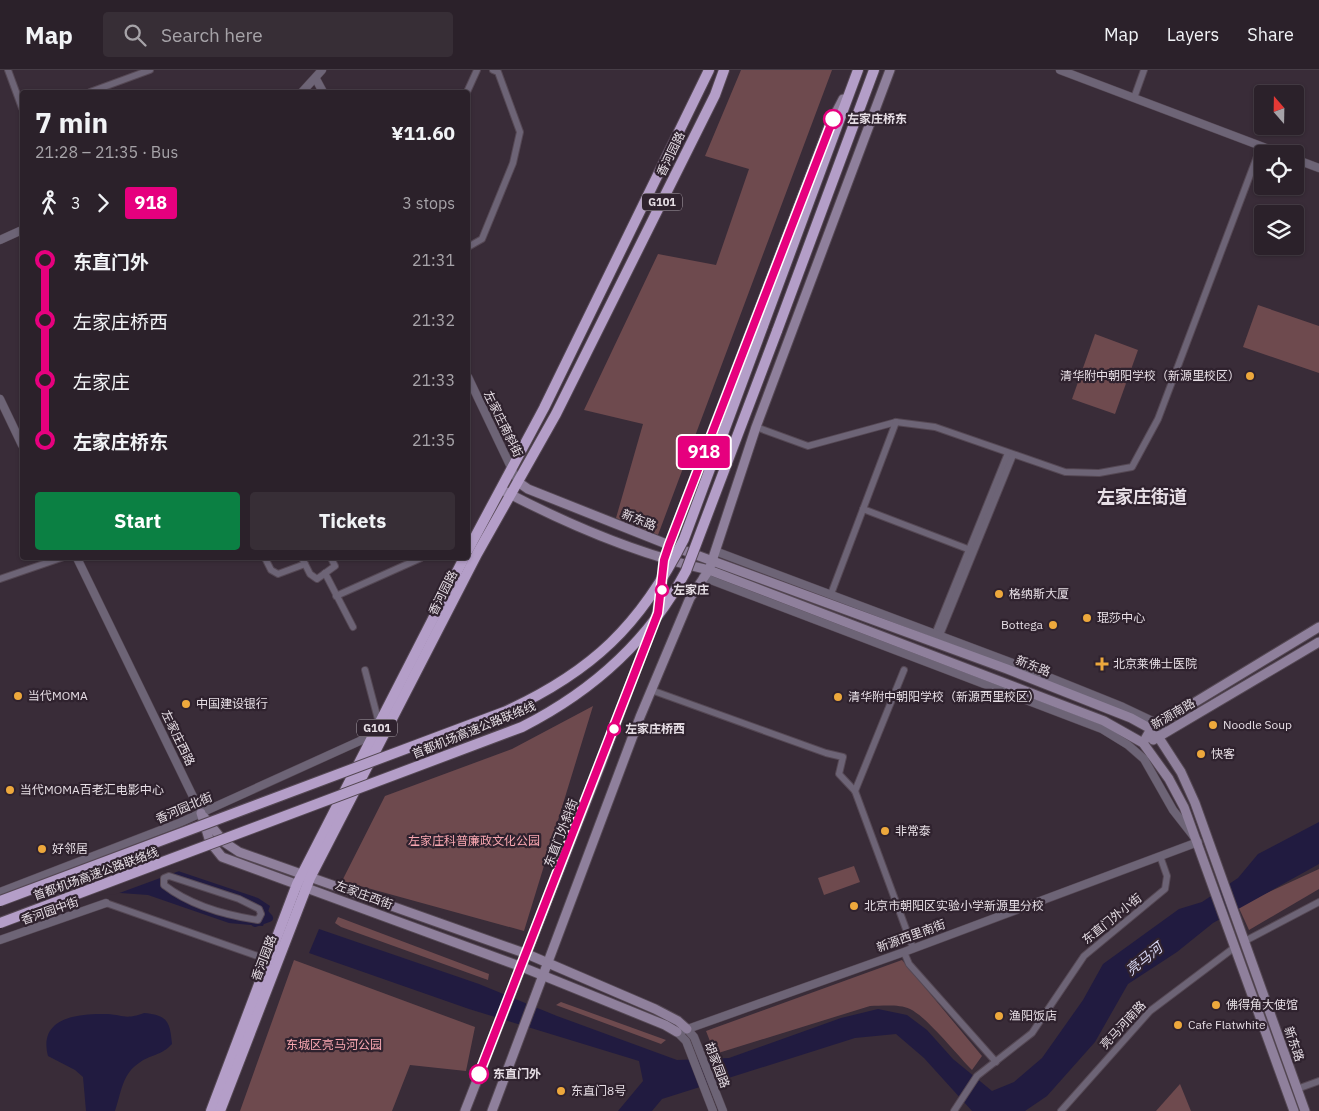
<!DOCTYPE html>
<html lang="en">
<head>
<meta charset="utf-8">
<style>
	body { margin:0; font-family:"IBM Plex Sans","Noto Sans SC",sans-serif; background:#372e36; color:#f1f3f6; height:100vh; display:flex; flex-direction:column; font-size:19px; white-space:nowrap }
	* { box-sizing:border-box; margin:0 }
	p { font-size:16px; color:#a6a3a8 }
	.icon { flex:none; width:28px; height:28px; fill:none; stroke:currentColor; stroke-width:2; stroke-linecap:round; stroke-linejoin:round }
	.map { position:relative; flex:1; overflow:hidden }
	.side { position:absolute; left:20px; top:20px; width:450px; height:470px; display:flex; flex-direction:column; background:#2b212a; border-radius:5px; box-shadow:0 1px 4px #0004,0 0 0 1px #473e47 }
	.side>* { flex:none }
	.badge { padding:0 10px; border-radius:4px; font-size:18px; line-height:32px }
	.needle { width:32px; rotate:340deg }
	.controls { position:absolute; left:1254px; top:15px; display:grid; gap:10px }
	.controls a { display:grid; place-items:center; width:50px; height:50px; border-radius:5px; background:#2b212a; box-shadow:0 1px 4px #0004,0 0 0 1px #473e47; font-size:25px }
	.map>.badge { position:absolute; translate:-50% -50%; box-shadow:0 0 0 2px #fff }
	.legs { display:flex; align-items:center; gap:8px; height:55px; padding:0 15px; font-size:16px }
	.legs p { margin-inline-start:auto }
	.head { display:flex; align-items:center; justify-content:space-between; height:85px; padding:0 15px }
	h1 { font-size:28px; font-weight:700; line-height:38px }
	.action { display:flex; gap:10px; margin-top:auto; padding:10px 15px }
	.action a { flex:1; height:58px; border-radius:5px; background:#0b8043; color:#fff; font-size:20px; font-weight:700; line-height:58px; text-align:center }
	.action a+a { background:#372e36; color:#f1f3f6 }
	ul { padding:0 15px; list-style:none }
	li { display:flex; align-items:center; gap:18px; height:60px; font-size:19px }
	li i { display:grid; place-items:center; width:8px; height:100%; margin:0 6px; background:currentColor }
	li i::after { content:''; width:12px; height:12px; margin:-6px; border:4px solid; border-radius:50%; background:#2b212a }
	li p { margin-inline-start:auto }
	li:first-child i { background:linear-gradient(#0000 50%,currentColor 0) }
	li:last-child i { background:linear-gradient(currentColor 50%,#0000 0) }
	header { display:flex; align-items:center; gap:30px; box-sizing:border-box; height:70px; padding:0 25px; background:#2b212a; border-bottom:1px solid #473e47 }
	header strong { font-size:24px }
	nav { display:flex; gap:28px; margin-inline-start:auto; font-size:18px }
	.search { width:350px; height:45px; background:#372e36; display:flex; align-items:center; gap:12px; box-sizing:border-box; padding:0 18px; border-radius:5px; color:#a6a3a8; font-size:19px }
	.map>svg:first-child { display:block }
	.green { fill:#6e4a4e }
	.water { fill:#211b40; fill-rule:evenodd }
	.pier { fill:#392c38 }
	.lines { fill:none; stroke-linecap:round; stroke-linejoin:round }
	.canal { stroke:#211b40; stroke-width:8 }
	.minor-casing { stroke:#554854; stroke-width:8 }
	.tertiary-casing { stroke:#554854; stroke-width:9 }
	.secondary-casing { stroke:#554854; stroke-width:11 }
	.trunk-casing { stroke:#554854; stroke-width:12 }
	.minor { stroke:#6d6476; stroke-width:6 }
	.tertiary { stroke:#6d6476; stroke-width:8 }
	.secondary { stroke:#8f809c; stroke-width:9 }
	.trunk { stroke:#b49ec8; stroke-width:10 }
	.trunk-bridge-casing { stroke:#554854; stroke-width:12; stroke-linecap:butt }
	.trunk-bridge { stroke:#b49ec8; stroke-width:10 }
	.line-1-casing { stroke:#fff; stroke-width:11 }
	.line-1 { stroke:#e6007e; stroke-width:8 }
	.stop-1-dot { fill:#fff; stroke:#e6007e; stroke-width:2.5 }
	.poi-dot { fill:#eda83c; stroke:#2f222e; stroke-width:2 }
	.labels { text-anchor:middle; stroke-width:4.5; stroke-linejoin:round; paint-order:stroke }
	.shield { fill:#2f222e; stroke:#afa6ae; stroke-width:1 }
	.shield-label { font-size:11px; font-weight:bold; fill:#e6dee5 }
	.stop-label { font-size:12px; font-weight:bold; fill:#e6dee5; stroke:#2f222e; text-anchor:start }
	.street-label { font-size:12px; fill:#e6dee5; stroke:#2f222e }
	.poi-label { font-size:12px; fill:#e6dee5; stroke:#2f222e; text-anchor:start }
	.park-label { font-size:12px; fill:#f9a7b1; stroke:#2f222e }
	.water-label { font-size:14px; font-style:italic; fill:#d9d8f5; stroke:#2f222e }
	.district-label { font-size:18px; font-weight:bold; fill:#e6dee5; stroke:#2f222e }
</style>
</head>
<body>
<header>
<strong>Map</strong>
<div class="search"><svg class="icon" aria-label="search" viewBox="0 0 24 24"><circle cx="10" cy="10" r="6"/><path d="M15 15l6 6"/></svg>Search here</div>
<nav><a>Map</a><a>Layers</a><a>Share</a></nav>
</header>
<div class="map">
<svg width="1319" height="1041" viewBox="0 0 1319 1041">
	<rect width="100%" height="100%" fill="#392c38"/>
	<g class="green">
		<polygon points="741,0 832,0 658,465 616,448 643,354 584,340 658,184 716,195 749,99 705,86"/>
		<polygon points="1258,235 1319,256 1319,303 1243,277"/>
		<polygon points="1095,264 1138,280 1115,344 1072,329"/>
		<polygon points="593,636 524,861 342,811 385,726 512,679"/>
		<polygon points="854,796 860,812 824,825 818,808"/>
		<polygon points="1319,799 1319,819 1249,860 1238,836"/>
		<polygon points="338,847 489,904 488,910 341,857 335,853"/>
		<polygon points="294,890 475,957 466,1001 410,995 392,1041 240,1041"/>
		<path d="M 902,890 L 982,986 L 972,1000 C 957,985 927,947 910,939 C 899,934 882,936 870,936 L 715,984 L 706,961 Z"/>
		<polygon points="561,932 666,970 661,974 556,935"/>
		<polygon points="1180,1014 1191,1041 1156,1041"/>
	</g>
	<g class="water">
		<polygon points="1319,752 1319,794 1213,853 1177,882 1128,914 1095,972 1047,1026 1025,1041 972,1041 924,988 896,964 855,968 662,1029 652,1041 618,1041 643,1011 639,991 469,939 309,883 319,859 479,914 557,946 677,990 729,988 841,948 878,939 907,945 927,960 953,989 992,1021 1014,1012 1042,988 1083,930 1103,894 1179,839 1202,832 1238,808 1258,784"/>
		<path d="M 178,801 L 258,828 L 270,836 L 263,856 L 229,853 L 148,825 L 93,821 ZM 164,808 L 190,812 L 259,839 L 258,850 L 181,828 L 164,815 Z"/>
		<path d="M 144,943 C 168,945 170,952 172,974 C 161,986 151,984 139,993 C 122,1004 121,1024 115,1041 L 86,1041 L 83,1007 L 75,1000 L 48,986 C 38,948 77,943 107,944 C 124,945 125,950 144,943 Z"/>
	</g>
	<polygon class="pier" points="178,798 182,800 114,825 93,824 0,859 0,840 101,802"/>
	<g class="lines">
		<polyline class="canal" points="255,853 269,848 261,839"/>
		<g class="minor-casing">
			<g id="minor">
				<polyline points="8,0 22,38"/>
				<polyline points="90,22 150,0"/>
				<polyline points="467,22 477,0"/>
				<polyline points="1134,28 1144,0"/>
				<polyline points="468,177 482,169 513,93 520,62 498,2 493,0"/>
				<polyline points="756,357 808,376 896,352 935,357 1065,402 1099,403 1132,397 1158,349 1261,76"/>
				<polyline points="863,439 973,481"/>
				<polyline points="265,488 271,500 278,504 305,494"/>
				<polyline points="302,488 310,504 317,509 335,496 331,488"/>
				<polyline points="325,503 353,557"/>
				<polyline points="0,509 61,488"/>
				<polyline points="831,524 896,352"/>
				<polyline points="336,526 421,488"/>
				<polyline points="935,564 1008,383"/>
				<polyline points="940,565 1013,385"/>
				<polyline points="365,600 379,653"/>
				<polyline points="651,620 826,683 843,687 839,704 855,721 913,878"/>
				<polyline points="855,721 904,600"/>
				<path d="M 169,806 L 239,829 L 259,839 L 261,844 L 258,850 C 224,845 190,835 164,815 L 164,808 Z"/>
				<polyline points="106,833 266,889"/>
				<polyline points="1245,871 1319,832"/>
				<polyline points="904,882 909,894 996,992"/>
				<polyline points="1297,1019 1319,1011"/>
				<polyline points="954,1041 977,1006 1032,963 1084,886 1165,819 1167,806 1160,786"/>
				<polyline points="1061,1041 1150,941 1235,877"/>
			</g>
		</g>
		<g class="tertiary-casing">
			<g id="tertiary">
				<polyline points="1060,0 1282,84"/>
				<polyline points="316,9 323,22"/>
				<polyline points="302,22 322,0"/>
				<polyline points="1295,89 1319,98"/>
				<polyline points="0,170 22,160"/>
				<polyline points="468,307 518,412"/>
				<polyline points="0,329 22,375"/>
				<polyline points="715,481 1031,600 1123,637 1159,654 1162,658"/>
				<polyline points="77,488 201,743"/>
				<polyline points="0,822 179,753 373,665"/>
				<polyline points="0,870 106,833"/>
				<polyline points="687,959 694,967 723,1041"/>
				<polyline points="682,961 904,882 1198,772 1173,740 1144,689 1128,675 1102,659 703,507"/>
				<polyline points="677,962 686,971 713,1041"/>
			</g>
		</g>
		<g class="secondary-casing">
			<g id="secondary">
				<polyline points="518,412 528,419 669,475 1007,599 1131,648 1151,659 1159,668 1181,702 1195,733 1305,1041"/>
				<path d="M 504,421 C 567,454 640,485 709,500 L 1104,651 L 1143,673 L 1169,709 L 1184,737 L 1294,1041"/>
				<polyline points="1153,670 1319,572"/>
				<polyline points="1143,673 1151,659 1319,557"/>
				<polyline points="201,743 210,772 222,787 522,897 665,955 677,962"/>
				<polyline points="204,747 224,772 239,782 527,884 655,939 678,951 687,959"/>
				<polyline points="465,1041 601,694 657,543 669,475 829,56 843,29"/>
				<polyline points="492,1041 640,647 690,528 709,500 756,357 890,0"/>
			</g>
		</g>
		<g class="trunk-casing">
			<g id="trunk">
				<polyline points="763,256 858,0"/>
				<polyline points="777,261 874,0"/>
				<polyline points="468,480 544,338 709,0"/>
				<polyline points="211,1041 297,814 464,488"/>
				<polyline points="220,1041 310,808 477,484 556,344 715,25 724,0"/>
			</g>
		</g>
		<use href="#minor" class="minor"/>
		<use href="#tertiary" class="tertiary"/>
		<use href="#secondary" class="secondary"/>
		<use href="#trunk" class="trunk"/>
		<g class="trunk-bridge-casing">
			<g id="trunk-bridge">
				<path d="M 0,831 L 504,642 C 592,602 641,555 684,469 L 763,256"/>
				<path d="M 0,853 L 522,657 C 593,621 649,571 686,501 L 777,261"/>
			</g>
		</g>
		<use href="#trunk-bridge" class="trunk-bridge"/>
	</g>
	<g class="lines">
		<g class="line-1-casing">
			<polyline id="line-1" points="479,1004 658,543 664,490 669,475 833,49"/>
		</g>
		<use href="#line-1" class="line-1"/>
	</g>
	<g class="stop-1-dot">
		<circle cx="833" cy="49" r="9"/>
		<circle cx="662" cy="520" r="6"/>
		<circle cx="614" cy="659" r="6"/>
		<circle cx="479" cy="1004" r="9"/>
	</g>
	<g class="poi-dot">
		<circle cx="1250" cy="306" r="5"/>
		<circle cx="999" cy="524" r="5"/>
		<circle cx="1087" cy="548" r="5"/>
		<circle cx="1053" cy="555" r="5"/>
		<path d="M1099.5 586.5h5v5h5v5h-5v5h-5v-5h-5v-5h5z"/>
		<circle cx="18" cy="626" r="5"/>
		<circle cx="838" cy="627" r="5"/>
		<circle cx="186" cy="634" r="5"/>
		<circle cx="1213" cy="655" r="5"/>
		<circle cx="1201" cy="684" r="5"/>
		<circle cx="10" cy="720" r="5"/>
		<circle cx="885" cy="761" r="5"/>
		<circle cx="42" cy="779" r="5"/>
		<circle cx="854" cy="836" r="5"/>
		<circle cx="1216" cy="935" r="5"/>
		<circle cx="999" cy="946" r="5"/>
		<circle cx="1178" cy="955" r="5"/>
		<circle cx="561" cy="1021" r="5"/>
	</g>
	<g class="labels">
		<g class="shield">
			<rect x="642" y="123.5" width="40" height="17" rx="4"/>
			<rect x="357" y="649.5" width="40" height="17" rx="4"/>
		</g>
		<g class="shield-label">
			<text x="662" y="136">G101</text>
			<text x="377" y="662">G101</text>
		</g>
		<g class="stop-label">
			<text x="847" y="53">左家庄桥东</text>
			<text x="673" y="524">左家庄</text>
			<text x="625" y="663">左家庄桥西</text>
			<text x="493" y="1008">东直门外</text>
		</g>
		<g class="street-label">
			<text transform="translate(671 84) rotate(-64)" y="4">香河园路</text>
			<text transform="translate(503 354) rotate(64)" y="4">左家庄南斜街</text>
			<text transform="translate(639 450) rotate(22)" y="4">新东路</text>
			<text transform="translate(443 523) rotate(-63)" y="4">香河园路</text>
			<text transform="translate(1033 596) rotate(21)" y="4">新东路</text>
			<text transform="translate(1173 644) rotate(-30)" y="4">新源南路</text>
			<text transform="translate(474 660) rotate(-22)" y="4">首都机场高速公路联络线</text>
			<text transform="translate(178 668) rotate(64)" y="4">左家庄西路</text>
			<text transform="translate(184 738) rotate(-23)" y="4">香河园北街</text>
			<text transform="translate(561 763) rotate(-69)" y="4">东直门外斜街</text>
			<text transform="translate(96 804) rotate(-20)" y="4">首都机场高速公路联络线</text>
			<text transform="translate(364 825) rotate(20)" y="4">左家庄西街</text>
			<text transform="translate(50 841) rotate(-19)" y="4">香河园中街</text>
			<text transform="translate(1112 849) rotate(-39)" y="4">东直门外小街</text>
			<text transform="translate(911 866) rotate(-20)" y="4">新源西里南街</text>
			<text transform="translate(264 888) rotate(-69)" y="4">香河园路</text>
			<text transform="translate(1123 955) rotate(-47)" y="4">亮马河南路</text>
			<text transform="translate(1294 974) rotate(71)" y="4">新东路</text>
			<text transform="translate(717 995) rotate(69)" y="4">胡家园路</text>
		</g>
		<g class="poi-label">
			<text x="1240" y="310" text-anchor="end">清华附中朝阳学校（新源里校区）</text>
			<text x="1009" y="528">格纳斯大厦</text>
			<text x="1097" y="552">琨莎中心</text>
			<text x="1043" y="559" text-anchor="end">Bottega</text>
			<text x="1113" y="598">北京莱佛士医院</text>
			<text x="28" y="630">当代MOMA</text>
			<text x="848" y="631">清华附中朝阳学校（新源西里校区）</text>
			<text x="196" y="638">中国建设银行</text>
			<text x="1223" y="659">Noodle Soup</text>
			<text x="1211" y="688">快客</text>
			<text x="20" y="724">当代MOMA百老汇电影中心</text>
			<text x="895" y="765">非常泰</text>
			<text x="52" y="783">好邻居</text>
			<text x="864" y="840">北京市朝阳区实验小学新源里分校</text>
			<text x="1226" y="939">佛得角大使馆</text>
			<text x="1009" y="950">渔阳饭店</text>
			<text x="1188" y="959">Cafe Flatwhite</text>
			<text x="571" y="1025">东直门8号</text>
		</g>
		<g class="park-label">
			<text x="474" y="775">左家庄科普廉政文化公园</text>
			<text x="334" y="979">东城区亮马河公园</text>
		</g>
		<g class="water-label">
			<text transform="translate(1144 889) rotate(-39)" y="5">亮马河</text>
		</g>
		<g class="district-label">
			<text x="1142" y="433">左家庄街道</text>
		</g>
	</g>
</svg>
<div class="controls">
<a><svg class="needle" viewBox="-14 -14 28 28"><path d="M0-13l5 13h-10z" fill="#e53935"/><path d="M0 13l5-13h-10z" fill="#a6a3a8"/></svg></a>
<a><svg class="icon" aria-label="locate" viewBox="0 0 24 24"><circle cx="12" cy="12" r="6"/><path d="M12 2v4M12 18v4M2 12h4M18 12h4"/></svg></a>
<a><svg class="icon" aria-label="layers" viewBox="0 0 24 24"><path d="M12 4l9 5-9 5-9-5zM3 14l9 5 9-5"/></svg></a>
</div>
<b class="badge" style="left:704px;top:382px;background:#e6007e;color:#fff">918</b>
<section class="side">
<div class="head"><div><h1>7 min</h1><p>21:28 – 21:35 · Bus</p></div><b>¥11.60</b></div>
<div class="legs"><svg class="icon" aria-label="walk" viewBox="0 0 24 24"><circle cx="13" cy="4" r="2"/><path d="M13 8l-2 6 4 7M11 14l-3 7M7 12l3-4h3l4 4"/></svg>3<svg class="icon" aria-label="forward" viewBox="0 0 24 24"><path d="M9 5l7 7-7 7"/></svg><b class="badge" style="background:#e6007e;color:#fff">918</b><p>3 stops</p></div>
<ul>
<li><i style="color:#e6007e"></i><b>东直门外</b><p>21:31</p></li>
<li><i style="color:#e6007e"></i><span>左家庄桥西</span><p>21:32</p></li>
<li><i style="color:#e6007e"></i><span>左家庄</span><p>21:33</p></li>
<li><i style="color:#e6007e"></i><b>左家庄桥东</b><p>21:35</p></li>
</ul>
<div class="action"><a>Start</a><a>Tickets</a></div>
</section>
</div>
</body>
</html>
